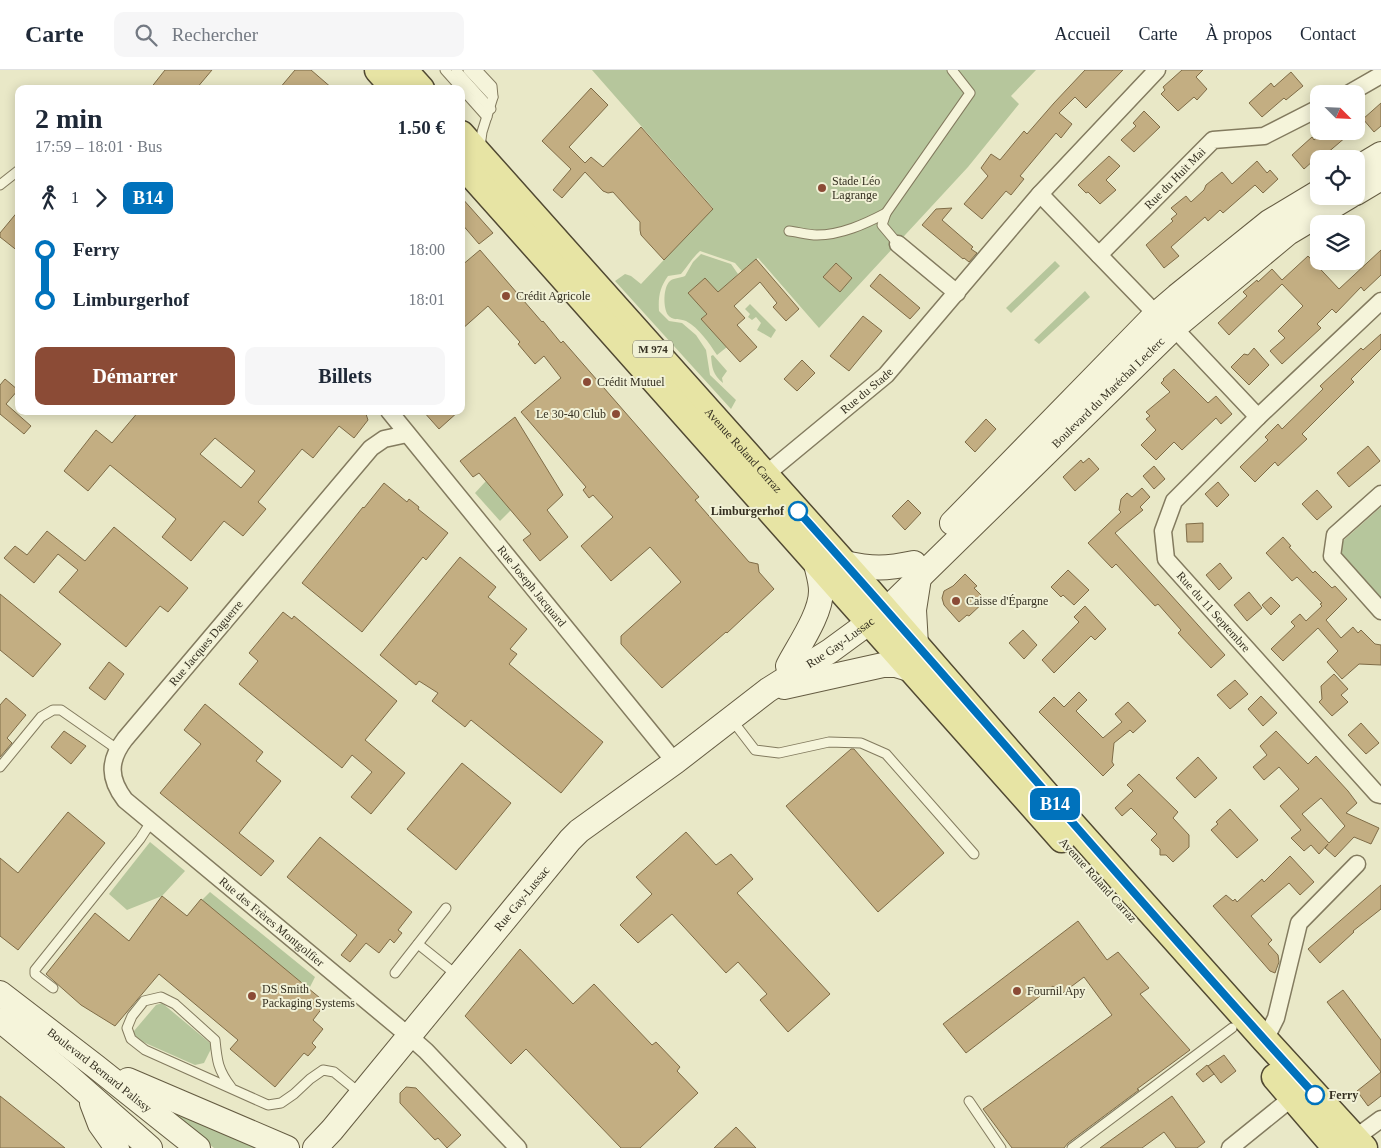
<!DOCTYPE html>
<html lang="fr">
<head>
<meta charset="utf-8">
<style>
	body { margin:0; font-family:Georgia,serif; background:#f6f6f7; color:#1f2937; height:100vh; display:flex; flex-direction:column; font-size:19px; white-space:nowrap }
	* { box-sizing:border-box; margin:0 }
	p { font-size:16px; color:#747a83 }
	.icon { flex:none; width:28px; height:28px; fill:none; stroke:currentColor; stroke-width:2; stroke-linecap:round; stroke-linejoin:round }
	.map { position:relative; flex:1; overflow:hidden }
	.side { position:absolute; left:15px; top:15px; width:450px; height:330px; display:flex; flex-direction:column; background:#fff; border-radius:10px; box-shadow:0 2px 12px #0003 }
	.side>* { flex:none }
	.badge { padding:0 10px; border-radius:8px; font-size:18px; line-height:32px }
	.needle { width:32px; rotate:114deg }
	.tools { position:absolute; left:1310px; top:15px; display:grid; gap:10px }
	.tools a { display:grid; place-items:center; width:55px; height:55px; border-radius:10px; background:#fff; box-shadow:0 2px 12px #0003; font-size:25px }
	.map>.badge { position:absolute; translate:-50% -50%; box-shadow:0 0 0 2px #fff }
	.legs { display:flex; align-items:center; gap:8px; height:55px; padding:0 20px; font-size:16px }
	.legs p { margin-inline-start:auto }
	.overview { display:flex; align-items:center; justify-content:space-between; height:85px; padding:0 20px }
	h1 { font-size:28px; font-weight:700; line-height:38px }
	.cta { display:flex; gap:10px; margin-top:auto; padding:10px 20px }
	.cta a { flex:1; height:58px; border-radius:10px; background:#8b4b36; color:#fff; font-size:20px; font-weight:700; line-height:58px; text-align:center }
	.cta a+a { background:#f6f6f7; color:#1f2937 }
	ul { padding:0 20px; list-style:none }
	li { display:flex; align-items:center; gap:18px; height:50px; font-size:19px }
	li i { display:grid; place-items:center; width:8px; height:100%; margin:0 6px; background:currentColor }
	li i::after { content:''; width:12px; height:12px; margin:-6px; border:4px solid; border-radius:50%; background:#fff }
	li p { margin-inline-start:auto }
	li:first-child i { background:linear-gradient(#0000 50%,currentColor 0) }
	li:last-child i { background:linear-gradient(currentColor 50%,#0000 0) }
	header { display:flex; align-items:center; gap:30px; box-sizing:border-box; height:70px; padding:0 25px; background:#fff; border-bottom:1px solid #e0e1e3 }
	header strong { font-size:24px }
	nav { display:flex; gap:28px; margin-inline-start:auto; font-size:18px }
	.search { width:350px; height:45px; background:#f6f6f7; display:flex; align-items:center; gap:12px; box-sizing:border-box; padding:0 18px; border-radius:10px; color:#747a83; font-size:19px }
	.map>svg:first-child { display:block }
	.green { fill:#b6c69c }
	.building { fill:#c3ae82; stroke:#7f6c47; fill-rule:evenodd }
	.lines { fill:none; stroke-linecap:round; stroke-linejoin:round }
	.service-casing { stroke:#837b5f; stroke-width:11 }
	.minor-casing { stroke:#837b5f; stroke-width:19 }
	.secondary-casing { stroke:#655c42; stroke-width:26 }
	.primary-casing { stroke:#514932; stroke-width:29 }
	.service { stroke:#f5f4da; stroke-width:9 }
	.minor { stroke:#f5f4da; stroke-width:16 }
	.secondary { stroke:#f5f4da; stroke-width:24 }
	.primary { stroke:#e7e4a4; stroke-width:26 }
	.line-1-casing { stroke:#fff; stroke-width:11 }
	.line-1 { stroke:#0072bc; stroke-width:8 }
	.poi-dot { fill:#8b4b36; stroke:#f1f1d6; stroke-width:2 }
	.stop-1-dot { fill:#fff; stroke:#0072bc; stroke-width:2.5 }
	.labels { text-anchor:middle; stroke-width:4; stroke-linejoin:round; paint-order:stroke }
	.shield { fill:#f1f1d6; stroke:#6d6a57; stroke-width:1 }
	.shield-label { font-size:11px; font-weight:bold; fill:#353021 }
	.street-label { font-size:12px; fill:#353021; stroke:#f1f1d6 }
	.poi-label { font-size:12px; fill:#353021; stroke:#f1f1d6; text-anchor:start }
	.stop-label { font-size:12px; font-weight:bold; fill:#353021; stroke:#f1f1d6; text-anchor:end }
</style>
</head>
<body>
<header>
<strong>Carte</strong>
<div class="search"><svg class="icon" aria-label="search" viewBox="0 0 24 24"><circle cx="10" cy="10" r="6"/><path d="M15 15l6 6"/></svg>Rechercher</div>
<nav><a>Accueil</a><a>Carte</a><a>À propos</a><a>Contact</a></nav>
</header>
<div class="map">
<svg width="1381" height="1078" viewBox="0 0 1381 1078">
	<rect width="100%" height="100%" fill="#e9e8c7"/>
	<g class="green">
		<path d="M 592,0 L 1036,0 L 1011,26 L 1019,34 L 968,97 L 819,258 L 758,188 L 746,197 L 752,204 L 747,207 L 735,193 L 700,181 C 692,188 688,196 681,204 L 668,206 C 660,217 658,227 659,241 L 669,251 L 682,253 L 696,265 L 706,280 L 710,305 L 736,330 L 731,339 L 615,211 L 625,204 L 631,206 L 641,214 L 713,138 Z"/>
		<path d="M 701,184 L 731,194 L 738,204 L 723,218 L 715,237 L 702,249 L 727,277 L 717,285 C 709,273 699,258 686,251 C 680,248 672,251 668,245 C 663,238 663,217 670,211 C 673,208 680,208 685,206 L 693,192 Z"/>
		<polygon points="1055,191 1060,196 1011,243 1006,238"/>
		<polygon points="1085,221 1090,227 1039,274 1034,270"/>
		<polygon points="750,234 776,260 771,268 757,260 761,253 756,247 752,250 748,247 750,244 745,239"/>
		<path d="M 713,285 L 727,301 L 722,308 L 723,313 C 713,305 712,298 711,286 Z"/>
		<polygon points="486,411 511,440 500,451 475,423"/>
		<polygon points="1381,437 1381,529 1335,478"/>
		<polygon points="150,772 185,801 162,826 127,840 109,824"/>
		<polygon points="210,822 315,907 309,919 202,830"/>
		<polygon points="162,933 210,973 212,977 204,993 195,995 134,968 132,964 134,961 156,935"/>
		<polygon points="149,1026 269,1078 214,1078"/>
	</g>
	<g class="building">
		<polygon points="165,0 212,0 196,19 150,19"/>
		<polygon points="295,0 311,0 333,19 279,19"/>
		<polygon points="1085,0 1123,0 1086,38 1075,27 1059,43 1072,54 1061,68 1056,63 1020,106 1024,109 1011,125 1006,121 982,149 964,134 988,106 981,98 991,84 1000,90 1024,61 1027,64 1054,33"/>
		<polygon points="1182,0 1203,0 1196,7 1207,19 1197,30 1194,27 1178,41 1161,24 1165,20 1163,17"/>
		<polygon points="1291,2 1303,16 1286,30 1284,28 1262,47 1249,33 1271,13 1274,17"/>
		<polygon points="591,18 608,35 569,77 585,93 591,87 603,97 641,57 713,139 664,190 641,165 640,160 640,152 613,122 608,123 603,121 585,102 562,128 553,120 571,99 542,71"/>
		<polygon points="1381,33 1381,56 1374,62 1363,49"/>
		<polygon points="1144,41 1160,57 1134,82 1121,70 1136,56 1133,53"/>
		<polygon points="1324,61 1353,61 1326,84 1324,81 1304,99 1292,85 1312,67 1314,70"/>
		<polygon points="1109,86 1120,96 1106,110 1116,120 1100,134 1088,122 1086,123 1078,115"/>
		<polygon points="1257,91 1267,103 1270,100 1278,109 1263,123 1255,115 1223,143 1220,140 1208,151 1205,147 1171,177 1179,186 1164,198 1146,175 1173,151 1171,149 1177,144 1171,138 1186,126 1191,132 1204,120 1206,115 1222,102 1232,114"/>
		<polygon points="461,127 493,163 479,174 461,153"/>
		<polygon points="952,138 942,150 973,177 971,179 977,183 969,192 964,188 963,189 922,155 936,139"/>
		<polygon points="19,140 19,182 0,167 0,163"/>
		<polygon points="480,180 542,252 543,251 561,273 563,271 699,427 695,430 749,492 758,494 759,502 774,519 727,563 726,562 662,618 621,574 621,566 681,512 650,477 611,511 581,476 613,447 593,425 589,428 583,420 586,417 521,342 561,308 544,286 535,294 518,274 520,272 488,236 461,260 461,196"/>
		<polygon points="1381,180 1381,205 1364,221 1361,217 1336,243 1332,239 1317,254 1321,258 1282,294 1270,281 1285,268 1278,261 1303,236 1282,214 1229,265 1218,253 1247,226 1243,222 1257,210 1258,212 1272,199 1282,210 1308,186 1339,219"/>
		<polygon points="756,189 799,239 786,251 773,237 777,233 760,212 734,236 745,248 737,255 757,277 740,292 701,249 707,244 688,223 705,208 718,222"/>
		<polygon points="836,193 852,208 840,222 823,207"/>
		<polygon points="880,204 920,238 910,249 870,216"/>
		<polygon points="863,246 882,261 849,301 830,286"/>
		<polygon points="1381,264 1381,279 1351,309 1354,312 1302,364 1307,369 1278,396 1275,392 1255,412 1240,397 1268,370 1265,367 1278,354 1282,359 1323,319 1320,316 1361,278 1363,280"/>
		<polygon points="1254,278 1269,295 1249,315 1231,297 1244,284 1248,285"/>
		<polygon points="802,290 815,303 797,321 784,309"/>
		<polygon points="1174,299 1208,333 1216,326 1232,344 1221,354 1216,348 1182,380 1174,372 1156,390 1141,375 1156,360 1146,349 1150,346 1146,342 1170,322 1161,313 1164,310 1163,309"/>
		<polygon points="5,309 18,320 6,334 31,356 24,364 0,344 0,315"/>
		<path d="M 139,341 L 365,341 L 368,350 L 354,368 L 339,356 L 313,388 L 302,379 L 258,432 L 266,439 L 243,466 L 224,451 L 191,491 L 162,467 L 176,449 L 110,395 L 88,421 L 64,401 L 96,360 L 112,373 ZM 215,368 L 255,401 L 241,418 L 200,384 Z"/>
		<polygon points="423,341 459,341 439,359"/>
		<polygon points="515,347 563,425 547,440 568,467 540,491 523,470 531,464 479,403 473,407 460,391"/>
		<polygon points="986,349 996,359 975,382 965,372"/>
		<polygon points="1368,376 1380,391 1349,417 1337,403"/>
		<polygon points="1089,388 1099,399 1075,421 1063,407 1081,390 1083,393"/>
		<polygon points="1154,396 1165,409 1154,419 1143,406"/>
		<polygon points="1218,412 1229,425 1217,437 1205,424"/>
		<polygon points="384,413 407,432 409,429 419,437 418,439 448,463 426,490 423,487 362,562 302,513 363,437 364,438"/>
		<polygon points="1142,418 1150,427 1140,437 1143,440 1115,463 1225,585 1211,598 1178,563 1181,560 1158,534 1155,536 1116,494 1112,498 1088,473 1121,442 1119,440 1121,429 1127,423 1132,427"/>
		<polygon points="1317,420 1332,437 1317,450 1302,434"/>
		<polygon points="908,430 921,443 905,460 892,446"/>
		<polygon points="1203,453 1203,472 1187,472 1186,454"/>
		<polygon points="114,457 188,518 168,542 160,536 126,577 59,522 78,500 58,484 34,513 4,488 15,476 27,485 47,461 85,491"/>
		<polygon points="1283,467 1291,476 1289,477 1313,503 1315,501 1332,518 1335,516 1347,529 1326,550 1341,568 1353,557 1358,563 1361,560 1375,574 1381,575 1381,595 1359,594 1342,609 1327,592 1338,581 1318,558 1283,591 1271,579 1295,556 1291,552 1300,544 1306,551 1322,536 1320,534 1322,533 1297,507 1292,511 1266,483"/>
		<polygon points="460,487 496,517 488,527 527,559 510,579 517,584 509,594 603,672 561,723 471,650 465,657 432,631 438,623 419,611 416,615 380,585"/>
		<polygon points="1220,493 1232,508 1219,520 1206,505"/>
		<polygon points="1068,500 1089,520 1074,535 1063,525 1061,527 1051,517"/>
		<polygon points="965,504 977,516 974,518 986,530 969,546 967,545 959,552 944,535 942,528 944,521 953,516"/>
		<polygon points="1249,522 1262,538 1247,551 1234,535"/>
		<polygon points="0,524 61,574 33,607 0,580"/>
		<polygon points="1271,527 1280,536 1271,545 1262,535"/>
		<polygon points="1085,536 1106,559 1095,570 1091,566 1054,603 1042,590 1079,552 1074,547"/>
		<polygon points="283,542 292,549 294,546 397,631 365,670 405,703 371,744 351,727 372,702 352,685 342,698 239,614 258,591 249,583"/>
		<polygon points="1023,560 1037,575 1024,589 1009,573"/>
		<polygon points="109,592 124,604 105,630 89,618"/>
		<polygon points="1334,604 1348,619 1341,625 1348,632 1332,646 1319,632 1322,629 1321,616"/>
		<polygon points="1235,610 1248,624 1230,639 1217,625"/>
		<polygon points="1079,622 1087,630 1076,641 1103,668 1122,652 1115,644 1128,632 1146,651 1133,663 1130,660 1114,673 1112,692 1114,695 1103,706 1039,642 1054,627 1064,637"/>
		<polygon points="1261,626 1277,643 1263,656 1248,639"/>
		<polygon points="6,628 26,645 7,668 12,673 0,687 0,635"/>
		<polygon points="205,634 263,682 256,691 281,711 239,763 274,791 261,806 160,723 201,674 184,660"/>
		<polygon points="1361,653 1379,673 1366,684 1348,665"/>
		<polygon points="64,661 86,676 71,694 51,677"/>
		<path d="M 1276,661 L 1308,694 L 1316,686 L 1348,721 L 1357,733 L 1346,743 L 1379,758 L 1371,774 L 1354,767 L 1335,787 L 1325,778 L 1328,774 L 1319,784 L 1311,775 L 1304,781 L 1291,768 L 1301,760 L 1280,736 L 1299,719 L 1279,697 L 1264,710 L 1253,697 L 1267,685 L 1260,676 ZM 1321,728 L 1345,756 L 1329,773 L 1302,744 Z"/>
		<polygon points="851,679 854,679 944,783 878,842 786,736"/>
		<polygon points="1198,687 1217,708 1195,728 1176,708"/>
		<polygon points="462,693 511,733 456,800 407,759"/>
		<polygon points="1139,704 1178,742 1173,748 1189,765 1189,777 1173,792 1166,785 1160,785 1160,779 1151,770 1157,764 1131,738 1122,746 1115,738 1133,721 1127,715"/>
		<polygon points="1230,739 1258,770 1237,788 1211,760 1218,754 1216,752"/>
		<polygon points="68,742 105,773 18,880 0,866 0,788 18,803"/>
		<polygon points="686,762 716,795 731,784 753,809 737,823 830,924 788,962 760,930 767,924 738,892 726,903 672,844 638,873 620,855 652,824 636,807"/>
		<polygon points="320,767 412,842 398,860 402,863 394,873 390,869 379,883 366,873 350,892 341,885 357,865 287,807"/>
		<polygon points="1290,786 1314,812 1300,825 1289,813 1251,846 1272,870 1268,874 1278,885 1279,892 1275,903 1270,901 1213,836 1226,825 1233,831 1235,829 1237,832 1262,809 1264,812"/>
		<polygon points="1381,815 1381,839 1353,861 1354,862 1320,893 1308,879"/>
		<polygon points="162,826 187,846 201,829 326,933 313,950 323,959 312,973 316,977 308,986 304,983 275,1017 230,979 238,970 159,904 115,956 81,935 46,904 95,843 129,871"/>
		<polygon points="1078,851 1107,890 1118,882 1149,918 1140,924 1190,980 1137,1019 1139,1020 1068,1073 1064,1078 1012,1078 983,1039 1112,945 1084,907 1060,925 1053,916 966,983 943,954"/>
		<polygon points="520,879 573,934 594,914 652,975 656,972 680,997 677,1001 698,1023 640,1078 621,1078 526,979 511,994 465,946"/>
		<polygon points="1343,920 1381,970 1381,1026 1368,1036 1357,1021 1381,1002 1327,932"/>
		<polygon points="1224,985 1236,1001 1221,1013 1208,996"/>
		<polygon points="1207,995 1214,1004 1203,1012 1196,1004"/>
		<polygon points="406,1017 416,1018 461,1065 447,1078 438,1068 435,1070 400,1033 400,1023"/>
		<polygon points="0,1026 65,1078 0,1078"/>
		<polygon points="1172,1026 1205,1072 1197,1078 1176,1078 1164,1062 1142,1078 1100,1078"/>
		<polygon points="736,1057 756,1078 714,1078"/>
	</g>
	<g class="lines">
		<g class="service-casing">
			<g id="service">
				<polyline points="445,0 487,47"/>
				<polyline points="456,0 491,39"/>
				<polyline points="468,0 493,27"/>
				<polyline points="477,0 492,16 493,27 482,62 480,77"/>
				<polyline points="0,115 19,100"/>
				<polyline points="886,143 882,155 898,174"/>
				<path d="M 789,161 C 798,162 808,165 817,165 C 841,165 865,154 886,143 L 970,23 L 952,0"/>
				<polyline points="732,650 755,680 779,683 829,672 861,673 886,684 974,784"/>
				<polyline points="0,697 41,647 53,640 61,640 117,679"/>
				<polyline points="418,874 458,906"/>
				<polyline points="395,903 446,838"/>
				<polyline points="53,918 35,904 35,900 140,769 151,752"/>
				<path d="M 231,1017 C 218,1000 217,991 215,970 L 175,934 L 161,927 L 144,931 L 132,946 L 127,958 L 131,969 L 145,980 L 268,1035 L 281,1033 L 294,1024 L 310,1009 L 323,1000 L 334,1002 L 361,1024"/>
				<polyline points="969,1031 1001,1078"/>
				<polyline points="1072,1078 1232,958"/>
			</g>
		</g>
		<g class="minor-casing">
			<g id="minor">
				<polyline points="1348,24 1381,5"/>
				<polyline points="1040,124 1156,244 1174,258 1258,347"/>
				<polyline points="898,174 957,223"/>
				<path id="s1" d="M 1099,185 L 1213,70 L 1264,66 L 1319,38"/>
				<path id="s2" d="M 1381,231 L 1258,347 L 1174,431 L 1163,461 L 1166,489 L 1377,724 L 1381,725"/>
				<path id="s3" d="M 389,341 L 675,692"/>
				<path id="s4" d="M 407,364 L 384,369 L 371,378 L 125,669 C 108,691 109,709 125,730 L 409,966 L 426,981 L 518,1078"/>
				<path id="s5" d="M 765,405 L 886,305 L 1040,124 L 1157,0"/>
				<polyline points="1381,424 1335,465 1332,486 1381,541"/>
				<polyline points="1265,970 1276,948 1299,853 1357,794"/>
				<polyline points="1355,1068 1381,1049"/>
				<polyline points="1230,1078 1293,1027"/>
			</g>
		</g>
		<g class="secondary-casing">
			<g id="secondary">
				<polyline points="1356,99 1381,84"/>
				<polyline points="1356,123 1381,108"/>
				<polyline points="952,453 1156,244 1177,226 1269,152 1319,122"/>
				<path d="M 844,493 C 872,499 886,499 914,493"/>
				<polyline points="916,575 914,540 919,508"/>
				<path d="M 788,596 C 799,575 821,544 821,521 C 821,511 818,503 816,494"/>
				<polyline points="784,617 883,595 896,595 909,599"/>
				<path id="s6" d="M 0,923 L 95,996 L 198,1078"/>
				<polyline points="0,950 67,1005 150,1078"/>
				<polyline points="128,1010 287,1078"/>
				<polyline points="92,1033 100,1054 117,1078"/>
				<path id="s7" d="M 315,1078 L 332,1060 L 570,770 L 579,761 L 675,692 L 768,620 L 830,581 L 886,540 L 1174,258 L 1288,163 L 1350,126"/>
			</g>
		</g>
		<g class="primary-casing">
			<g id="primary">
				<polyline points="378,0 395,19"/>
				<polyline points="404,0 421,19"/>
				<path id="s8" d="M 461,64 L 869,521 L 1072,754 L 1265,970 L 1364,1078"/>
				<path d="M 461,93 C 662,318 861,545 1062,769"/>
				<polyline points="1275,1007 1336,1078"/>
			</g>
		</g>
		<use href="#service" class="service"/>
		<use href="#minor" class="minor"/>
		<use href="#secondary" class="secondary"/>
		<use href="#primary" class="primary"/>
	</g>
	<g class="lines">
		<g class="line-1-casing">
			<path id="line-1" d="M 798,441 C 972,634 1139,833 1315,1025"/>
		</g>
		<use href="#line-1" class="line-1"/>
	</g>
	<g class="poi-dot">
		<circle cx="822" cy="118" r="5"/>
		<circle cx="506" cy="226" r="5"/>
		<circle cx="587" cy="312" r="5"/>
		<circle cx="616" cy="344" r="5"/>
		<circle cx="956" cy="531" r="5"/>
		<circle cx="1017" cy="921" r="5"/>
		<circle cx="252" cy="926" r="5"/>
	</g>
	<g class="stop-1-dot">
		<circle cx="798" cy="441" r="9"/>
		<circle cx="1315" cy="1025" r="9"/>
	</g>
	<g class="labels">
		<rect class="shield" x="633" y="270.5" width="40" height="17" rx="4"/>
		<g class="shield-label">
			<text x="653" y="283">M 974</text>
		</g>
		<g class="street-label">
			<text dy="4" stroke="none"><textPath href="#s1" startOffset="108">Rue du Huit Mai</textPath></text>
			<text dy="4" stroke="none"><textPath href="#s5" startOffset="132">Rue du Stade</textPath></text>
			<text dy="4" stroke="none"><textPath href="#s7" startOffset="1102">Boulevard du Maréchal Leclerc</textPath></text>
			<text dy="4" stroke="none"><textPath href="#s8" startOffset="424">Avenue Roland Carraz</textPath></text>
			<text dy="4" stroke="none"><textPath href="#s3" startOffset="226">Rue Joseph Jacquard</textPath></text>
			<text dy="4" stroke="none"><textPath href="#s2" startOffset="419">Rue du 11 Septembre</textPath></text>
			<text transform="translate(206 573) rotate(-50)" y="4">Rue Jacques Daguerre</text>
			<text dy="4" stroke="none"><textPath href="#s7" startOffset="735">Rue Gay-Lussac</textPath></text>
			<text transform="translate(1098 810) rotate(48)" y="4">Avenue Roland Carraz</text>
			<text dy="4" stroke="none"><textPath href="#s7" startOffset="324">Rue Gay-Lussac</textPath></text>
			<text dy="4" stroke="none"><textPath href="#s4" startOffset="678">Rue des Frères Montgolfier</textPath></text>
			<text dy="4" stroke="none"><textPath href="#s6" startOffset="126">Boulevard Bernard Palissy</textPath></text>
		</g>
		<g class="poi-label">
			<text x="832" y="115">Stade Léo<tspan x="832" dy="14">Lagrange</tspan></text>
			<text x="516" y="230">Crédit Agricole</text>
			<text x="597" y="316">Crédit Mutuel</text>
			<text x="606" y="348" text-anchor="end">Le 30-40 Club</text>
			<text x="966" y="535">Caisse d'Épargne</text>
			<text x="262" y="923">DS Smith<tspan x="262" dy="14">Packaging Systems</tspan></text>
			<text x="1027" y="925">Fournil Apy</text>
		</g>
		<g class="stop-label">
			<text x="784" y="445">Limburgerhof</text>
			<text x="1329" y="1029" text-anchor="start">Ferry</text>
		</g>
	</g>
</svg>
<div class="tools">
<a><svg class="needle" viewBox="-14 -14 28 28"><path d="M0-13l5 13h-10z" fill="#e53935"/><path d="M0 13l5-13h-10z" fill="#747a83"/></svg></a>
<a><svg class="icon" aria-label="locate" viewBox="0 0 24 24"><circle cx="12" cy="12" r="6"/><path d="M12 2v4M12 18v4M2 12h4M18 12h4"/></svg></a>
<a><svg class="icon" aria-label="layers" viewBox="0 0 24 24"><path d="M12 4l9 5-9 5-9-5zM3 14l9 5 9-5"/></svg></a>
</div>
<b class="badge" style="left:1055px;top:734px;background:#0072bc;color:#fff">B14</b>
<section class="side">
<div class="overview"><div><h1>2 min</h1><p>17:59 – 18:01 · Bus</p></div><b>1.50 €</b></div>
<div class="legs"><svg class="icon" aria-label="walk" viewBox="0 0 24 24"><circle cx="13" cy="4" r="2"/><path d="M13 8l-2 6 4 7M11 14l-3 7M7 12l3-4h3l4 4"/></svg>1<svg class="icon" aria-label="forward" viewBox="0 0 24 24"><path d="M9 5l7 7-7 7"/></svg><b class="badge" style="background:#0072bc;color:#fff">B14</b></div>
<ul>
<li><i style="color:#0072bc"></i><b>Ferry</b><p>18:00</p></li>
<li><i style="color:#0072bc"></i><b>Limburgerhof</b><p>18:01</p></li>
</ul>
<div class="cta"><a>Démarrer</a><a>Billets</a></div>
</section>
</div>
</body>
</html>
